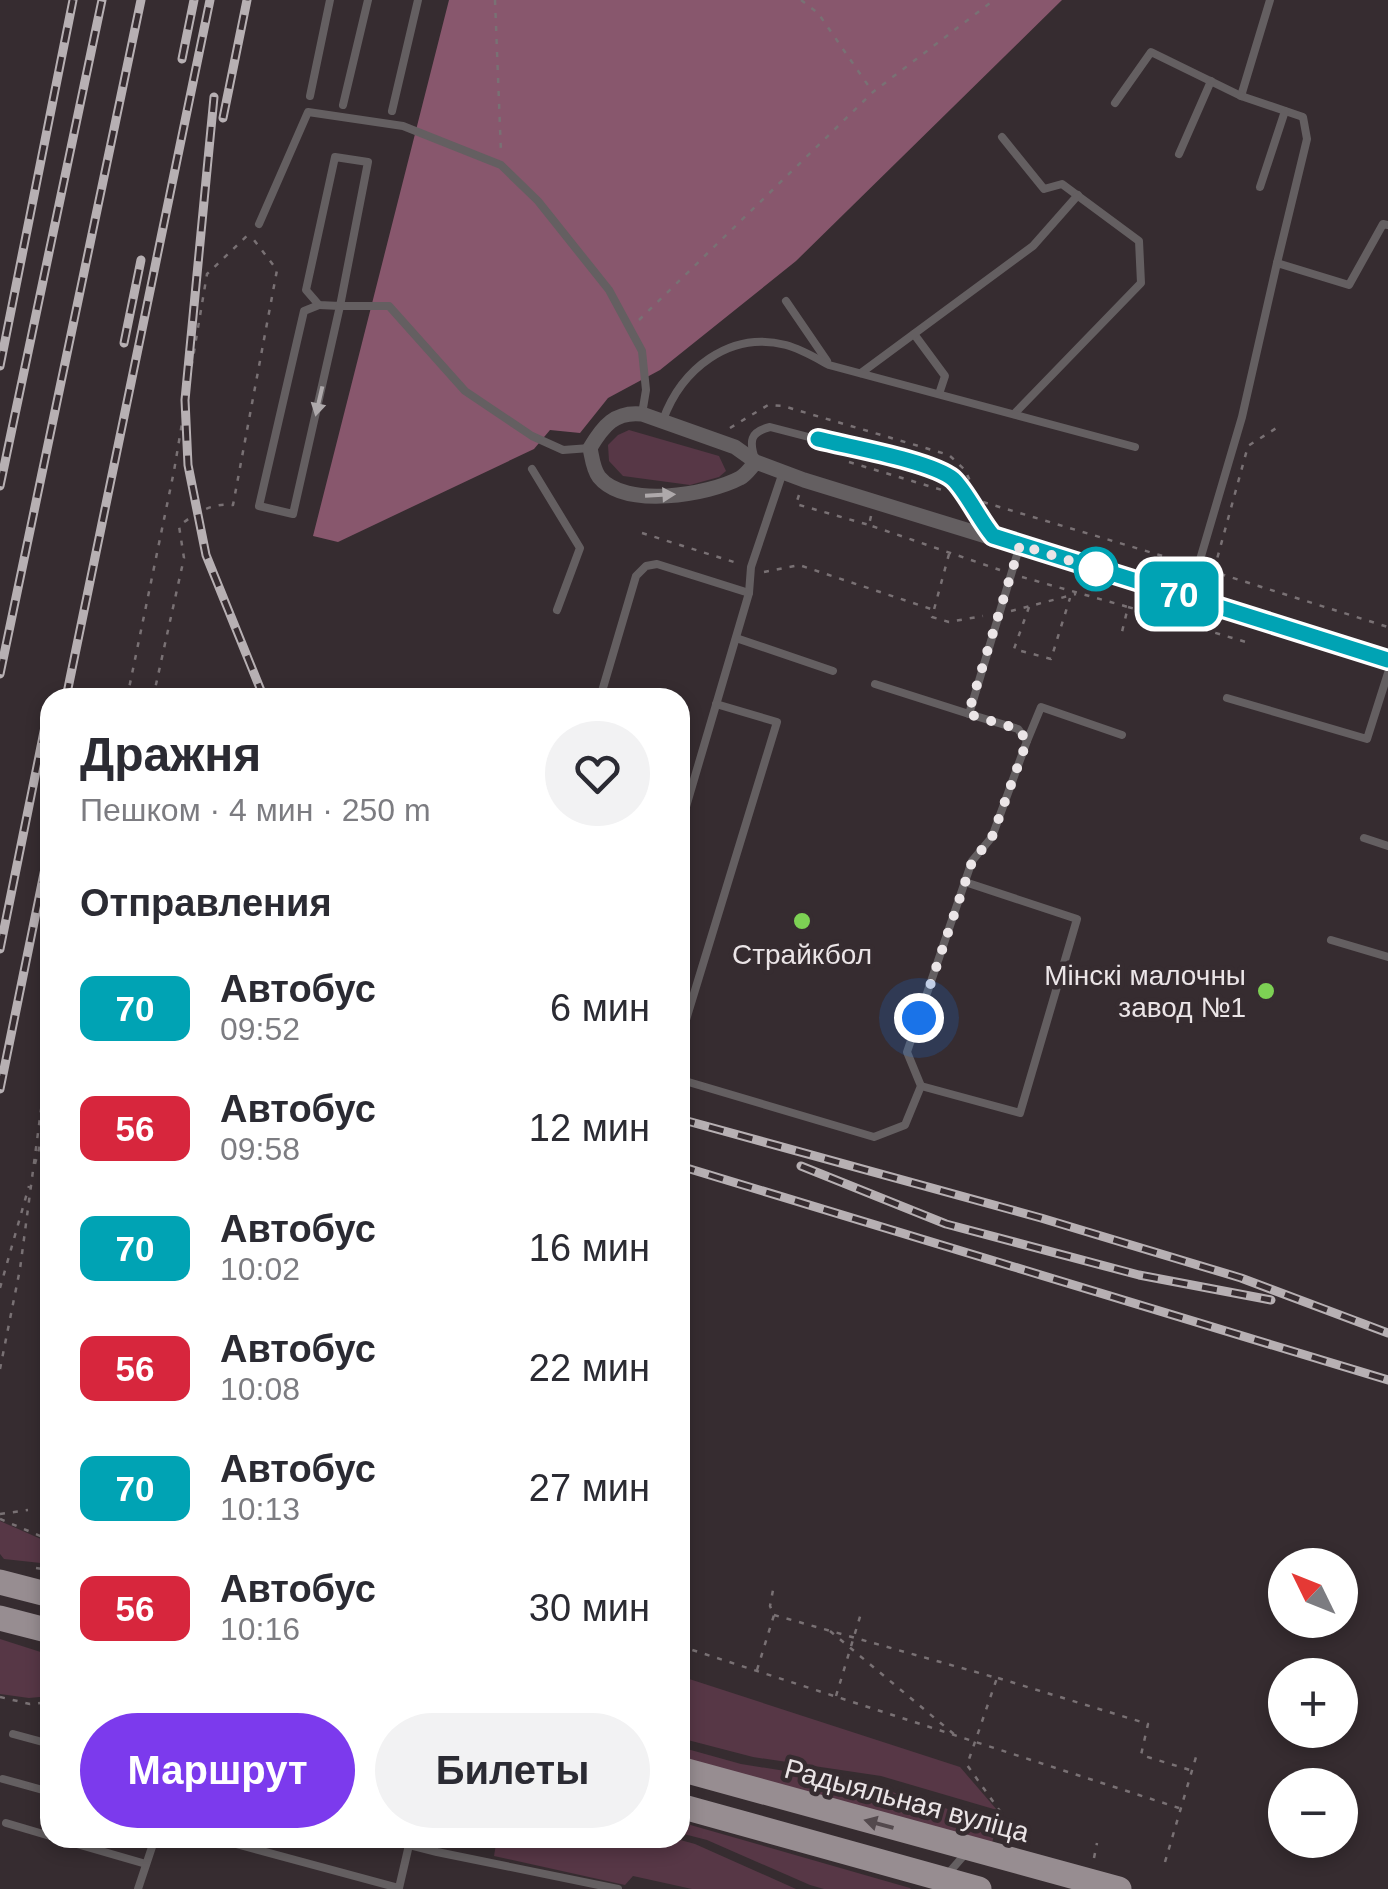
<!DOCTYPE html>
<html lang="ru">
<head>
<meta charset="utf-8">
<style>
	body { margin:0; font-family:Arial,sans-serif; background:#f2f2f3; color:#2b2b33; height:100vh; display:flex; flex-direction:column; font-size:38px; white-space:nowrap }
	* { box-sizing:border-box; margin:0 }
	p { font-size:32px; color:#7c7c81 }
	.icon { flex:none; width:55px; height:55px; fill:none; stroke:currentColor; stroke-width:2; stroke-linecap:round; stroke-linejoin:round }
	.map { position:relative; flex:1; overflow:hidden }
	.side { position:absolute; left:40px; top:688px; width:650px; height:1160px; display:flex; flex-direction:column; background:#fff; border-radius:30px; box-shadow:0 5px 15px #0003 }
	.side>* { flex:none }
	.badge { padding:0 20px; border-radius:15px; font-size:35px; line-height:65px }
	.needle { width:65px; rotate:313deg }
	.tools { position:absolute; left:1268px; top:1548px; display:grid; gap:20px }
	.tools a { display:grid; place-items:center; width:90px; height:90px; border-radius:50%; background:#fff; box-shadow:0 5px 15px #0003; font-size:50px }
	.you { position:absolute; width:50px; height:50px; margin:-25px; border:8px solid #fff; border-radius:50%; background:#1a73e8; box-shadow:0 0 0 15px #1a73e833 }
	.map>.badge { position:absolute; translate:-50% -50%; box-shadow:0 0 0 5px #fff }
	h2 { padding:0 40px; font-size:38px; line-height:90px }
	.round { display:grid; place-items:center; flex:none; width:105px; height:105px; border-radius:52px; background:#f2f2f3 }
	.head { display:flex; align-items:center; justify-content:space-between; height:170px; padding:0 40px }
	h1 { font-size:48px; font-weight:800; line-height:75px }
	.action { display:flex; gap:20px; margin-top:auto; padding:20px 40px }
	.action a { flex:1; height:115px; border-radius:60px; background:#7c3aed; color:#fff; font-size:40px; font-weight:800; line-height:115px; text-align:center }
	.action a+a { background:#f2f2f3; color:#2b2b33 }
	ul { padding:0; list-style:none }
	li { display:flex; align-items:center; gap:30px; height:120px; padding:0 40px }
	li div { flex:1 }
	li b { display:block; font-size:38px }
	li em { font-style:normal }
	li .badge { min-width:110px; font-weight:700; text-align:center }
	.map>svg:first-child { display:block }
	.green { fill:#573746 }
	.forest { fill:#88576d }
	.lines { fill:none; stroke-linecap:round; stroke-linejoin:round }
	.path { stroke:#797174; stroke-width:2.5; stroke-dasharray:5 8; stroke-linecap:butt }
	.service { stroke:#645f61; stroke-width:8 }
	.minor { stroke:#645f61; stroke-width:15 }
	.primary { stroke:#978d91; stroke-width:25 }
	.rail-casing { stroke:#b7b0b3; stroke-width:9 }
	.rail { stroke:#362c30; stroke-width:5; stroke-dasharray:15; stroke-linecap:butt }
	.oneway { fill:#aea9ab }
	.oneway2 { fill:#53494d }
	.line-casing { stroke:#fff; stroke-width:22 }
	.line { stroke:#00a3b4; stroke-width:15 }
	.walk { stroke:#ebe5e7; stroke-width:10; stroke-dasharray:0 18 }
	.stop-dot { fill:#fff; stroke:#00a3b4; stroke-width:5 }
	.poi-dot { fill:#7dd154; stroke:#362c30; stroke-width:4 }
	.labels { text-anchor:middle; stroke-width:9; stroke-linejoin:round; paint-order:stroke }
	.poi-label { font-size:28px; fill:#ebe5e7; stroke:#362c30 }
	.street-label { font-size:28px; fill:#ebe5e7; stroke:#362c30 }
</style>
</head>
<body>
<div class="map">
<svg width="1388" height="1889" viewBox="0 0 1388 1889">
	<rect width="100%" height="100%" fill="#362c30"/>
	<g class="green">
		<polygon points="629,430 719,456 726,471 719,477 690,485 623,476 609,461 608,445 618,435"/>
		<polygon points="0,1521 50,1543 50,1564 4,1559 0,1554"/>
		<polygon points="0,1639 50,1655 50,1696 29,1698 0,1694"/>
		<polygon points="680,1676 960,1767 997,1810 881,1776 753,1757 680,1738"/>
		<polygon points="680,1747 741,1764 866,1784 997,1824 992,1843 680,1759"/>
		<polygon points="680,1822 910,1888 911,1889 824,1889 810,1885 707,1840 680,1833"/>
		<polygon points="497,1838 673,1838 695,1844 796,1889 692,1889 633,1876 625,1885 494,1856"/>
	</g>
	<polygon class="forest" points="449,0 1062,0 796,261 660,370 608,398 580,433 550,430 534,449 338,542 313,536"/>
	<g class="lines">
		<g class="path">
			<polyline points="495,0 501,153"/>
			<polyline points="801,0 818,13 872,91"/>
			<polyline points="639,320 873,92 994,0"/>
			<polyline points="730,428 768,405 783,406 949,455 965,470 970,481"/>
			<polyline points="849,462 942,490"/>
			<polyline points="799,495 796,504 869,525"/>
			<polyline points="983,502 1186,563"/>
			<polyline points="871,516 869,525 1000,570"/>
			<polyline points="642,533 737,563"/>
			<polyline points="949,554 932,617 949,622 983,616"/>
			<polyline points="1208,570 1388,627"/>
			<polyline points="1214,570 1248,446 1278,427"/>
			<polyline points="764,572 799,565 934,610"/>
			<polyline points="1022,577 1128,607 1121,636"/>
			<polyline points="1029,607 1014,649 1051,659 1070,598"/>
			<polyline points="1128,607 1246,642"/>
			<polyline points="1011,611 1076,594"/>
			<polyline points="127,698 174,471 207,274 251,232"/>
			<path d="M 153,698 L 184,558 L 179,526 C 197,512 211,503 233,505 L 277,270 L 254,240 L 256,235"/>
			<polyline points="35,1164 50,1107"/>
			<polyline points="0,1288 29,1186"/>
			<polyline points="0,1369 20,1269 50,1042"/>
			<polyline points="0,1514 28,1510"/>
			<polyline points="0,1519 50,1540"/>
			<polyline points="36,1568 50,1570"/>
			<polyline points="774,1615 997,1678 967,1765 1007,1821 1002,1837"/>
			<polyline points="830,1631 955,1735"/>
			<polyline points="680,1646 1179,1808"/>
			<polyline points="757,1670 774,1615 770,1606 773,1590"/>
			<polyline points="998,1678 1148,1724 1141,1755 1190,1770"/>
			<polyline points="836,1696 862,1610"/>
			<polyline points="0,1697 30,1704 50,1702"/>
			<polyline points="1094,1858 1097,1843"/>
			<polyline points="1165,1862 1196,1757"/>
		</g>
		<g class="service">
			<polyline points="1270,0 1241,96 1303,117 1307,139 1277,263"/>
			<polyline points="310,96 330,0"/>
			<polyline points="1115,103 1151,52 1241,96"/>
			<polyline points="343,105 368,0"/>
			<polyline points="392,111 418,0"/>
			<polyline points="1002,137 1044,189 1062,184 1139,241 1141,283 1014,414"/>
			<polyline points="1179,154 1211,81"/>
			<polygon points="335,157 368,162 340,306 319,305 306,290"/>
			<polyline points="1260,187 1285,111"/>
			<polyline points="259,224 308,112 403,126 501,165 538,201 609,290 642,351 646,390 642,414"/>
			<polyline points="786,301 827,361"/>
			<polyline points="319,305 304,311 259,506 293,514 340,306 389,306 465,391 532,436 563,450 590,448"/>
			<polyline points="914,334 945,376 939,394"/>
			<polyline points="861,373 1033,246 1078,195"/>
			<path d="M 663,420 C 681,370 729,330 786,345 C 801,349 816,358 829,365 L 1135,447"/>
			<path d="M 755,459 C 749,441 750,432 770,427 L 940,471 C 964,485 972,512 990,533"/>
			<polyline points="532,469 580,548 557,610"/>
			<polyline points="1189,597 1242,417 1277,263 1349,285 1383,224 1388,225"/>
			<polyline points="736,638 833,671"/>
			<polyline points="875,684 969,714"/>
			<polyline points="600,698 636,576 646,566 657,564 749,593"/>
			<polyline points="1227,698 1367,739 1388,673"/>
			<polyline points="1027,741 1041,707 1122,735"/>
			<polyline points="680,827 749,593 751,567 783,472"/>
			<polyline points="1364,838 1388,846"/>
			<polyline points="1331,940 1388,957"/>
			<polyline points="685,1023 777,722 716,704"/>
			<polyline points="680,1038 685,1023 681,1022"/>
			<polyline points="680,1076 685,1081 874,1137 905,1125 921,1086 907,1052 972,861 992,837 1027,741 1018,729 969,714 1020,545"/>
			<polyline points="921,1086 1020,1113 1077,919 965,882"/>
			<polyline points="13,1734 50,1744"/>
			<polyline points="3,1779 50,1792"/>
			<polyline points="6,1823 50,1836"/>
			<polyline points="56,1838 146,1864"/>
			<polyline points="214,1838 399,1888 409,1845"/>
			<polyline points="382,1838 437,1852 618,1889"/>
			<polyline points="946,1876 966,1853"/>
			<polyline points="138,1889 155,1838"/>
		</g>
		<path class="minor" d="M 756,462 C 751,467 746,475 740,478 C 708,495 625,509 599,477 C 593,469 592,457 590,448 C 603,426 615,411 642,414 L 735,447 L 756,462 L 804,480 L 1388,660"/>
		<g class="primary">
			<polyline points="0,1582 50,1595"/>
			<polyline points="0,1618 50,1631"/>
			<polyline points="680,1769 1119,1889"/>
			<polyline points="680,1806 979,1889"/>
		</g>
		<g class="rail-casing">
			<g id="rail">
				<polyline points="182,59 194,0"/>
				<polyline points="214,97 185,400 188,465 206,555 264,698"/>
				<polyline points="223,118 247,0"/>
				<polyline points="124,343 141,260"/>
				<polyline points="0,366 73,0"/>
				<polyline points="0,486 102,0"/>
				<polyline points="0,674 141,0"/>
				<polyline points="66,698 210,0"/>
				<polyline points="0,949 50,702"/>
				<polyline points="0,1089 50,844"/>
				<polyline points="680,1119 1041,1218 1241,1278 1388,1333"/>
				<polyline points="680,1166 1388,1380"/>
				<polyline points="801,1166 946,1224 1139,1275 1271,1300"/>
			</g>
		</g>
		<use href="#rail" class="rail"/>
	</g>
	<defs><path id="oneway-solid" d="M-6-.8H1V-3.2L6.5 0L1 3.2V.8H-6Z" transform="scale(2.5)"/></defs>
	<g class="oneway">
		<use href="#oneway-solid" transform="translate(319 401) rotate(103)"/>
		<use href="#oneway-solid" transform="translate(660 495) rotate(-3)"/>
	</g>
	<use class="oneway2" href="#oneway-solid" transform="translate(879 1824) rotate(-165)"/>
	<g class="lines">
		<g class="line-casing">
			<path id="line" d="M 818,439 C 849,447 931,461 953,479 C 966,491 980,521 993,536 L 1388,660"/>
		</g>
		<use href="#line" class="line"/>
		<polyline class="walk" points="919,1018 972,862 992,837 1027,741 1018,729 968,714 1020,545 1096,569"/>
	</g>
	<circle class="stop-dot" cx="1096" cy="569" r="20"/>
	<g class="poi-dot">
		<circle cx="802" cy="921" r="10"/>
		<circle cx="1266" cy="991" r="10"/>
	</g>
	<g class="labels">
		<g class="poi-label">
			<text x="802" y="964">Страйкбол</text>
			<text x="1246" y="985" text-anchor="end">Мінскі малочны<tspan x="1246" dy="32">завод №1</tspan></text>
		</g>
		<g class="street-label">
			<text transform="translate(907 1800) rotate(15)" y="10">Радыяльная вуліца</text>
		</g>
	</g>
</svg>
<div class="tools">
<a><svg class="needle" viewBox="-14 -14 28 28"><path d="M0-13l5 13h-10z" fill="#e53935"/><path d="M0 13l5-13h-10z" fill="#7c7c81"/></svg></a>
<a>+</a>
<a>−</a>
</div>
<div class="you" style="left:919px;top:1018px"></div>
<b class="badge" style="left:1179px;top:594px;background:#00a3b4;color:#fff">70</b>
<section class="side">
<div class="head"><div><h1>Дражня</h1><p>Пешком · 4 мин · 250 m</p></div><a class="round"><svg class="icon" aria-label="heart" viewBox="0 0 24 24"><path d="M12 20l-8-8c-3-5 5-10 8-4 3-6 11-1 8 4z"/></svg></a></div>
<h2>Отправления</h2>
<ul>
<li><span class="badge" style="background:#00a3b4;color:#fff">70</span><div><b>Автобус</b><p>09:52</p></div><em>6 мин</em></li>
<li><span class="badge" style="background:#d7263d;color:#fff">56</span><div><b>Автобус</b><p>09:58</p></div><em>12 мин</em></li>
<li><span class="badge" style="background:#00a3b4;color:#fff">70</span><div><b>Автобус</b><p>10:02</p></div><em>16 мин</em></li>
<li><span class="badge" style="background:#d7263d;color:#fff">56</span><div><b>Автобус</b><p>10:08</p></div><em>22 мин</em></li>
<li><span class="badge" style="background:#00a3b4;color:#fff">70</span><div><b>Автобус</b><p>10:13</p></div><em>27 мин</em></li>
<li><span class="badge" style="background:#d7263d;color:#fff">56</span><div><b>Автобус</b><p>10:16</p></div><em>30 мин</em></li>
</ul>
<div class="action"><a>Маршрут</a><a>Билеты</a></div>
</section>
</div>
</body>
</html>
